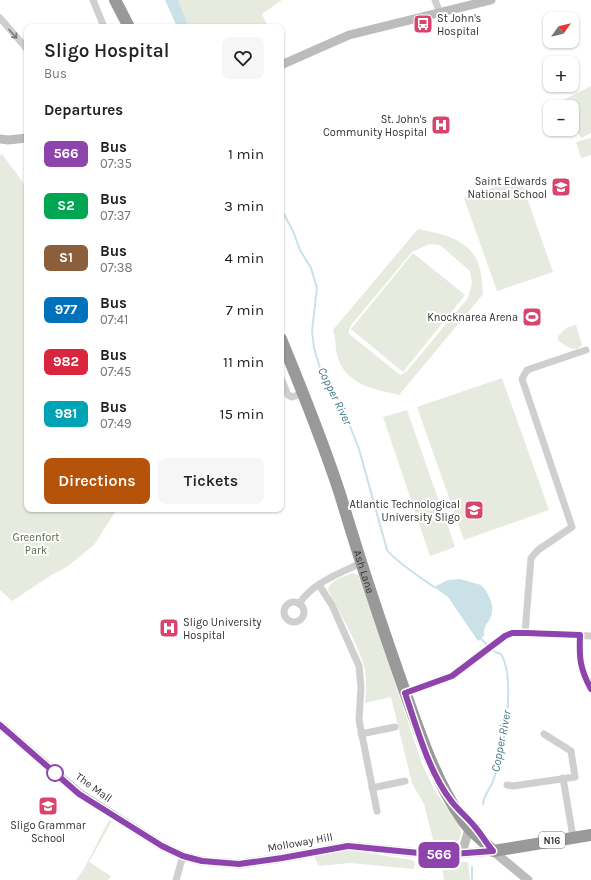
<!DOCTYPE html>
<html lang="en">
<head>
<meta charset="utf-8">
<style>
	body { margin:0; font-family:Karla,sans-serif; background:#f6f6f6; color:#222; height:100vh; display:flex; flex-direction:column; font-size:15px; white-space:nowrap }
	* { box-sizing:border-box; margin:0 }
	p { font-size:13px; color:#767676 }
	.icon { flex:none; width:22px; height:22px; fill:none; stroke:currentColor; stroke-width:2; stroke-linecap:round; stroke-linejoin:round }
	.map { position:relative; flex:1; overflow:hidden }
	.sheet { position:absolute; left:24px; top:24px; width:260px; height:488px; display:flex; flex-direction:column; background:#fff; border-radius:8px; box-shadow:0 1px 3px #0004 }
	.sheet>* { flex:none }
	.badge { padding:0 8px; border-radius:6px; font-size:14px; line-height:26px }
	.needle { width:26px; rotate:56deg }
	.buttons { position:absolute; left:543px; top:12px; display:grid; gap:8px }
	.buttons a { display:grid; place-items:center; width:36px; height:36px; border-radius:8px; background:#fff; box-shadow:0 1px 3px #0004; font-size:20px }
	.map>.badge { position:absolute; translate:-50% -50%; box-shadow:0 0 0 2px #fff }
	h2 { padding:0 20px; font-size:15px; line-height:36px }
	.round { display:grid; place-items:center; flex:none; width:42px; height:42px; border-radius:8px; background:#f6f6f6 }
	.overview { display:flex; align-items:center; justify-content:space-between; height:68px; padding:0 20px }
	h1 { font-size:19px; font-weight:600; line-height:30px }
	.cta { display:flex; gap:8px; margin-top:auto; padding:8px 20px }
	.cta a { flex:1; height:46px; border-radius:8px; background:#b45309; color:#fff; font-size:16px; font-weight:600; line-height:46px; text-align:center }
	.cta a+a { background:#f6f6f6; color:#222 }
	ul { padding:0; list-style:none }
	li { display:flex; align-items:center; gap:12px; height:52px; padding:0 20px }
	li div { flex:1 }
	li b { display:block; font-size:15px }
	li em { font-style:normal }
	li .badge { min-width:44px; font-weight:700; text-align:center }
	.map>svg:first-child { display:block }
	.green { fill:#e7eade; fill-rule:evenodd }
	.water { fill:#cae1e7 }
	.lines { fill:none; stroke-linecap:round; stroke-linejoin:round }
	.stream { stroke:#cae1e7; stroke-width:2 }
	.street { stroke:#cfcfcf; stroke-width:7 }
	.secondary { stroke:#bcbcbc; stroke-width:9 }
	.highway { stroke:#999; stroke-width:12 }
	.oneway { stroke:#797979 }
	.line-casing { stroke:#fff; stroke-width:9 }
	.line { stroke:#8e44ad; stroke-width:6 }
	.stop-dot { fill:#fff; stroke:#8e44ad; stroke-width:2 }
	.labels { text-anchor:middle; stroke-width:4; stroke-linejoin:round; paint-order:stroke }
	.shield { fill:#fff; stroke:#707070; stroke-width:1 }
	.shield-label { font-size:10px; font-weight:bold; fill:#323232 }
	.poi-label { font-size:11px; fill:#323232; stroke:#fff; text-anchor:end }
	.park-label { font-size:11px; fill:#5c6a42; stroke:#fff }
	.street-label { font-size:11px; fill:#323232; stroke:#fff }
	.water-label { font-size:12px; font-style:italic; fill:#427a88; stroke:#fff }
</style>
</head>
<body>
<div class="map">
<svg width="591" height="880" viewBox="0 0 591 880">
	<rect width="100%" height="100%" fill="#fff"/>
	<g class="green">
		<polygon points="178,0 282,0 262,14 268,27 189,27"/>
		<polygon points="591,86 591,133 581,138 572,121 572,107 565,107 561,101"/>
		<polygon points="591,138 591,155 581,158 576,142"/>
		<polygon points="2,154 27,188 27,509 117,509 94,545 68,566 50,576 12,601 0,590 0,155"/>
		<polygon points="520,178 553,272 497,291 464,198"/>
		<path d="M 418,229 C 442,234 471,239 479,266 C 482,275 482,285 483,294 L 399,395 C 374,389 347,385 338,358 C 335,349 336,339 333,330 ZM 429,244 L 440,245 L 470,271 L 472,283 L 468,298 L 407,371 L 400,375 L 348,333 L 351,325 L 412,252 Z"/>
		<polygon points="413,253 465,295 403,372 351,329"/>
		<path d="M 576,325 L 582,345 L 577,349 C 570,349 563,345 558,340 L 558,336 L 566,328 Z"/>
		<polygon points="502,378 549,510 464,540 417,407"/>
		<polygon points="407,410 455,547 430,556 383,417"/>
		<path d="M 352,573 L 358,575 L 361,582 L 422,764 L 436,793 L 459,823 L 461,833 L 459,840 L 453,846 L 435,847 L 424,804 L 412,783 L 391,697 L 365,703 C 366,691 367,677 364,666 C 356,640 341,615 328,590 C 330,580 343,577 352,573 Z"/>
		<polygon points="109,820 112,821 89,862 111,876 108,880 76,880 84,869"/>
		<polygon points="348,850 412,860 415,862 414,869 350,863 319,866 314,856"/>
		<polygon points="423,860 468,862 470,880 444,880 442,866 419,869 420,862"/>
	</g>
	<g class="water">
		<polygon points="165,0 178,0 189,27 177,27"/>
		<path d="M 460,579 L 481,585 C 487,591 494,603 492,612 C 491,622 483,623 484,636 L 478,641 L 448,597 L 434,587 L 448,580 Z"/>
	</g>
	<g class="lines">
		<g class="stream">
			<path d="M 281,209 L 293,231 L 300,250 L 311,268 L 317,288 L 312,331 L 314,348 L 320,368 L 340,401 L 359,449 L 387,550 C 396,562 420,577 434,587"/>
			<path d="M 481,639 L 495,652 L 501,654 C 517,681 503,753 493,781 C 490,790 484,794 483,804"/>
			<polyline points="472,880 472,867"/>
		</g>
		<g class="street">
			<polyline points="93,0 104,27"/>
			<polyline points="435,0 440,13"/>
			<polyline points="0,18 27,49"/>
			<polyline points="281,378 288,395 292,397 303,393"/>
			<polyline points="319,585 332,605 359,666 361,687 359,720 377,811"/>
			<circle cx="294" cy="612" r="10"/>
			<path d="M 299,604 C 312,583 340,573 361,563"/>
			<polyline points="525,633 531,558 538,550 572,527 522,379 527,370 586,350"/>
			<path d="M 580,635 C 579,656 581,670 591,689"/>
			<polyline points="405,693 452,675 496,642 513,633 591,636"/>
			<polyline points="361,734 395,727"/>
			<polyline points="563,778 573,837"/>
			<polyline points="507,785 513,786 575,777 571,751 544,734"/>
			<polyline points="372,788 405,781"/>
			<polyline points="176,880 183,856"/>
		</g>
		<g class="secondary">
			<polyline points="281,65 349,35 491,0"/>
			<polyline points="0,139 8,140 27,138"/>
			<polyline points="0,725 79,793 162,846 183,856 202,861 239,864 282,858 348,846 439,855 493,851 528,880"/>
			<polyline points="458,855 464,846 469,829"/>
		</g>
		<g class="highway">
			<polyline points="115,0 129,27"/>
			<path id="s1" d="M 281,339 C 302,390 323,442 340,494 C 360,561 382,627 405,692 C 421,736 435,780 462,819 C 470,832 483,840 493,851 L 591,835"/>
		</g>
	</g>
	<defs><path id="oneway-shaft" d="M-6 0H5M1.5-3L5.5 0L1.5 3" fill="none" stroke-width="1.6" stroke-linecap="round" stroke-linejoin="round"/></defs>
	<use class="oneway" href="#oneway-shaft" transform="translate(13 34) rotate(48)"/>
	<g class="lines">
		<g class="line-casing">
			<path id="line" d="M 0,725 L 79,794 L 162,846 L 183,856 L 202,861 L 239,864 L 282,858 L 348,846 L 439,855 L 493,851 C 486,843 482,835 475,827 C 468,818 459,811 452,802 C 429,773 417,728 405,693 L 452,676 L 505,636 L 512,633 L 526,633 L 580,635 C 579,658 580,669 591,689"/>
		</g>
		<use href="#line" class="line"/>
	</g>
	<defs>
		<g id="bus-square" transform="scale(1)"><rect x="-9" y="-9" width="18" height="18" rx="4" fill="#d7456c" stroke="#fff"/><path d="M-5-6H5V4H4V6H2V4H-2V6H-4V4H-5ZM-3.5-4V0h7V-4ZM-3.5 1.2v1.5H-2V1.2ZM2 1.2v1.5H3.5V1.2Z" fill="#fff"/></g>
		<g id="hospital-square" transform="scale(1)"><rect x="-9" y="-9" width="18" height="18" rx="4" fill="#d7456c" stroke="#fff"/><path d="M-5-5h3v3.5h4V-5h3V5h-3V1.5h-4V5h-3Z" fill="#fff"/></g>
		<g id="school-square" transform="scale(1)"><rect x="-9" y="-9" width="18" height="18" rx="4" fill="#d7456c" stroke="#fff"/><path d="M0-5L7-2L0 1L-7-2ZM-4 1L0 2.5L4 1V4Q0 6-4 4Z" fill="#fff"/></g>
		<g id="stadium-square" transform="scale(1)"><rect x="-9" y="-9" width="18" height="18" rx="4" fill="#d7456c" stroke="#fff"/><path d="M0-5a6.5 5 0 1 0 0 10a6.5 5 0 1 0 0-10ZM-3.5-1.8h7v3.6h-7Z" fill="#fff"/></g>
		<g id="university-square" transform="scale(1)"><rect x="-9" y="-9" width="18" height="18" rx="4" fill="#d7456c" stroke="#fff"/><path d="M0-5L7-2L0 1L-7-2ZM-4 1L0 2.5L4 1V4Q0 6-4 4Z" fill="#fff"/></g>
	</defs>
	<g fill-rule="evenodd">
		<use href="#bus-square" x="423" y="24"/>
		<use href="#hospital-square" x="441" y="125"/>
		<use href="#school-square" x="561" y="187"/>
		<use href="#stadium-square" x="532" y="317"/>
		<use href="#university-square" x="474" y="510"/>
		<use href="#hospital-square" x="169" y="628"/>
		<use href="#school-square" x="48" y="806"/>
	</g>
	<circle class="stop-dot" cx="55" cy="773" r="8"/>
	<g class="labels">
		<rect class="shield" x="539" y="832" width="26" height="16" rx="3"/>
		<g class="shield-label">
			<text x="552" y="844">N16</text>
		</g>
		<g class="poi-label">
			<text x="437" y="22" text-anchor="start">St John's<tspan x="437" dy="13">Hospital</tspan></text>
			<text x="427" y="123">St. John's<tspan x="427" dy="13">Community Hospital</tspan></text>
			<text x="547" y="185">Saint Edwards<tspan x="547" dy="13">National School</tspan></text>
			<text x="518" y="321">Knocknarea Arena</text>
			<text x="460" y="508">Atlantic Technological<tspan x="460" dy="13">University Sligo</tspan></text>
			<text x="183" y="626" text-anchor="start">Sligo University<tspan x="183" dy="13">Hospital</tspan></text>
			<text x="48" y="829" text-anchor="middle">Sligo Grammar<tspan x="48" dy="13">School</tspan></text>
		</g>
		<g class="park-label">
			<text x="36" y="541">Greenfort<tspan x="36" dy="13">Park</tspan></text>
		</g>
		<g class="street-label">
			<text dy="4" stroke="none"><textPath href="#s1" startOffset="247">Ash Lane</textPath></text>
			<text transform="translate(94 787) rotate(36)" y="4">The Mall</text>
			<text transform="translate(300 842) rotate(-10)" y="4">Molloway Hill</text>
		</g>
		<g class="water-label">
			<text transform="translate(335 396) rotate(64)" y="4">Copper River</text>
			<text transform="translate(501 741) rotate(-79)" y="4">Copper River</text>
		</g>
	</g>
</svg>
<div class="buttons">
<a><svg class="needle" viewBox="-14 -14 28 28"><path d="M0-13l5 13h-10z" fill="#e53935"/><path d="M0 13l5-13h-10z" fill="#767676"/></svg></a>
<a>+</a>
<a>−</a>
</div>
<b class="badge" style="left:439px;top:855px;background:#8e44ad;color:#fff">566</b>
<section class="sheet">
<div class="overview"><div><h1>Sligo Hospital</h1><p>Bus</p></div><a class="round"><svg class="icon" aria-label="heart" viewBox="0 0 24 24"><path d="M12 20l-8-8c-3-5 5-10 8-4 3-6 11-1 8 4z"/></svg></a></div>
<h2>Departures</h2>
<ul>
<li><span class="badge" style="background:#8e44ad;color:#fff">566</span><div><b>Bus</b><p>07:35</p></div><em>1 min</em></li>
<li><span class="badge" style="background:#00a651;color:#fff">S2</span><div><b>Bus</b><p>07:37</p></div><em>3 min</em></li>
<li><span class="badge" style="background:#8b5e3c;color:#fff">S1</span><div><b>Bus</b><p>07:38</p></div><em>4 min</em></li>
<li><span class="badge" style="background:#0072bc;color:#fff">977</span><div><b>Bus</b><p>07:41</p></div><em>7 min</em></li>
<li><span class="badge" style="background:#d7263d;color:#fff">982</span><div><b>Bus</b><p>07:45</p></div><em>11 min</em></li>
<li><span class="badge" style="background:#00a3b4;color:#fff">981</span><div><b>Bus</b><p>07:49</p></div><em>15 min</em></li>
</ul>
<div class="cta"><a>Directions</a><a>Tickets</a></div>
</section>
</div>
</body>
</html>
